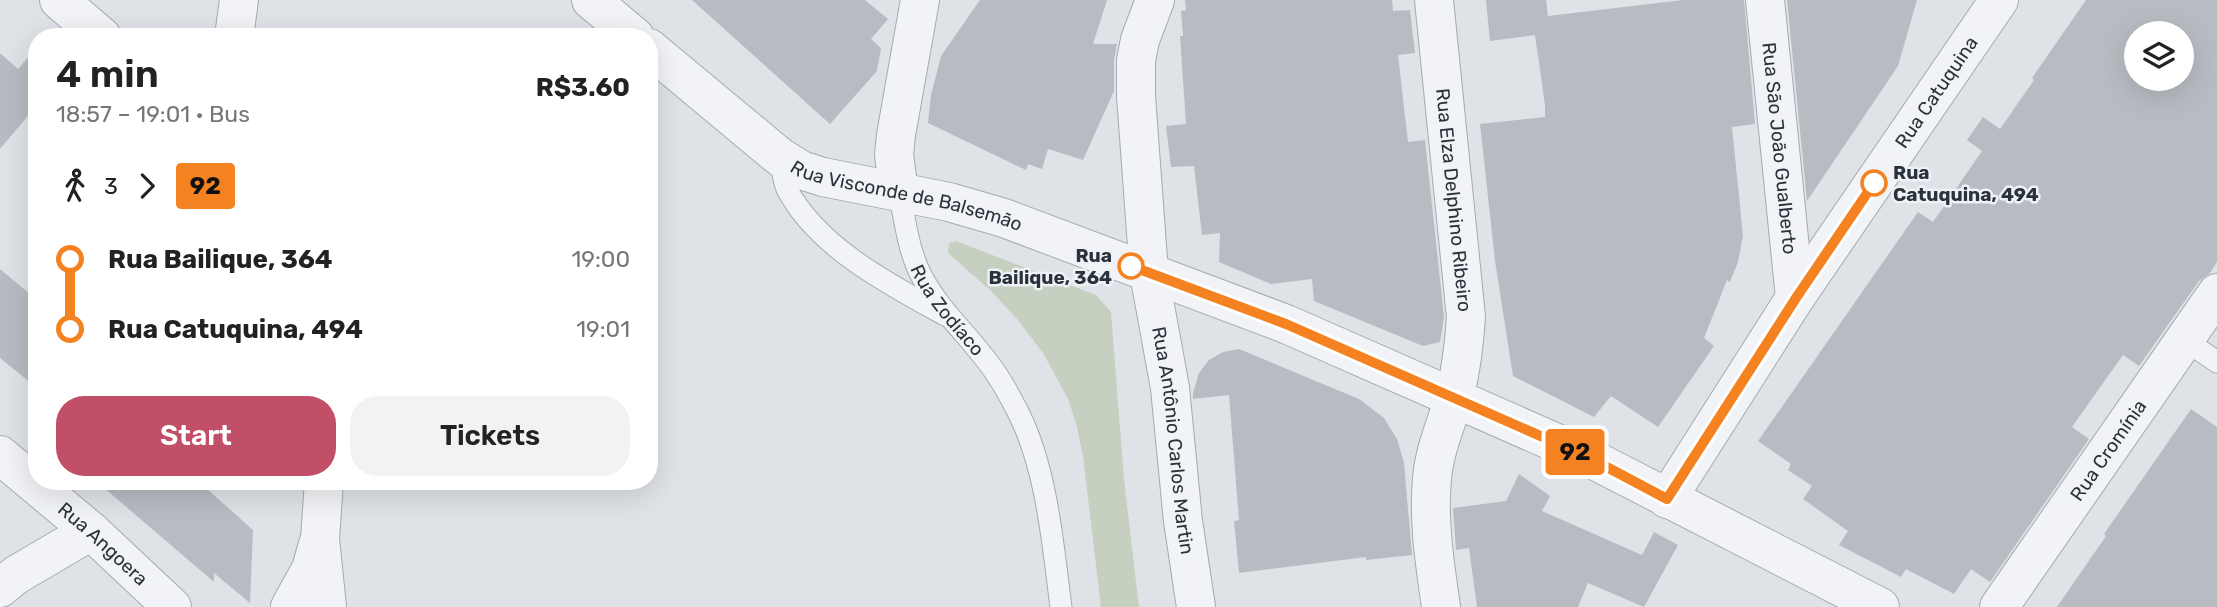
<!DOCTYPE html>
<html lang="en">
<head>
<meta charset="utf-8">
<style>
	body { margin:0; font-family:Rubik,sans-serif; background:#f2f2f2; color:#222; height:100vh; display:flex; flex-direction:column; font-size:26px; white-space:nowrap }
	* { box-sizing:border-box; margin:0 }
	p { font-size:23px; color:#767676 }
	.icon { flex:none; width:38px; height:38px; fill:none; stroke:currentColor; stroke-width:2; stroke-linecap:round; stroke-linejoin:round }
	.map { position:relative; flex:1; overflow:hidden }
	.details { position:absolute; left:28px; top:28px; width:630px; height:462px; display:flex; flex-direction:column; background:#fff; border-radius:28px; box-shadow:0 7px 28px #0002 }
	.details>* { flex:none }
	.badge { padding:0 14px; border-radius:5px; font-size:24px; line-height:46px }
	.controls { position:absolute; left:2124px; top:21px; display:grid; gap:14px }
	.controls a { display:grid; place-items:center; width:70px; height:70px; border-radius:50%; background:#fff; box-shadow:0 7px 28px #0002; font-size:35px }
	.map>.badge { position:absolute; translate:-50% -50%; box-shadow:0 0 0 4px #fff }
	.legs { display:flex; align-items:center; gap:10px; height:77px; padding:0 28px; font-size:23px }
	.legs p { margin-inline-start:auto }
	.overview { display:flex; align-items:center; justify-content:space-between; height:119px; padding:0 28px }
	h1 { font-size:38px; font-weight:600; line-height:52px }
	.button { display:flex; gap:14px; margin-top:auto; padding:14px 28px }
	.button a { flex:1; height:80px; border-radius:28px; background:#c14f67; color:#fff; font-size:28px; font-weight:600; line-height:80px; text-align:center }
	.button a+a { background:#f2f2f2; color:#222 }
	ul { padding:0 28px; list-style:none }
	li { display:flex; align-items:center; gap:24px; height:70px; font-size:26px }
	li i { display:grid; place-items:center; width:10px; height:100%; margin:0 9px; background:currentColor }
	li i::after { content:''; width:18px; height:18px; margin:-9px; border:5px solid; border-radius:50%; background:#fff }
	li p { margin-inline-start:auto }
	li:first-child i { background:linear-gradient(#0000 50%,currentColor 0) }
	li:last-child i { background:linear-gradient(currentColor 50%,#0000 0) }
	.map>svg:first-child { display:block }
	.green { fill:#c6d0c1 }
	.building { fill:#b7bcc3; fill-rule:evenodd }
	.lines { fill:none; stroke-linecap:round; stroke-linejoin:round }
	.lane-casing { stroke:#a5aab0; stroke-width:23 }
	.street-casing { stroke:#a5aab0; stroke-width:40 }
	.lane { stroke:#f1f3f6; stroke-width:21 }
	.street { stroke:#f1f3f6; stroke-width:38 }
	.line-1-casing { stroke:#fff; stroke-width:16 }
	.line-1 { stroke:#f58220; stroke-width:10 }
	.stop-1-dot { fill:#fff; stroke:#f58220; stroke-width:3.5 }
	.labels { text-anchor:middle; stroke-width:5; stroke-linejoin:round; paint-order:stroke }
	.street-label { font-size:19px; fill:#2a323c; stroke:#eef1f5 }
	.stop-label { font-size:19px; font-weight:bold; fill:#2a323c; stroke:#eef1f5; text-anchor:start }
</style>
</head>
<body>
<div class="map">
<svg width="2217" height="607" viewBox="0 0 2217 607">
	<rect width="100%" height="100%" fill="#dfe3e7"/>
	<polygon class="green" points="956,241 1096,295 1111,312 1124,479 1139,607 1101,607 1083,456 1076,423 1068,399 1043,353 1017,319 990,290 948,253 949,243"/>
	<g class="building">
		<polygon points="692,0 865,0 888,19 871,39 881,48 877,71 830,124"/>
		<polygon points="980,0 1107,0 1093,44 1117,44 1114,60 1114,91 1083,160 1048,149 1042,169 1028,164 1026,170 928,123 931,95 941,56"/>
		<polygon points="1185,0 1392,0 1393,11 1410,10 1415,53 1398,55 1408,142 1425,140 1444,317 1440,342 1423,346 1314,301 1312,279 1271,284 1219,262 1220,233 1202,235 1194,166 1171,167 1166,126 1186,124 1180,36 1183,36 1181,11 1186,10"/>
		<polygon points="1486,0 1546,0 1548,16 1683,0 1744,0 1755,124 1732,127 1743,236 1738,262 1730,282 1727,280 1704,338 1714,346 1658,427 1611,396 1594,417 1513,376 1495,261 1480,124 1545,117 1545,105 1535,35 1490,41"/>
		<polygon points="1787,0 1917,0 1898,66 1807,201"/>
		<path d="M 2086,0 L 2217,0 L 2217,262 L 2210,273 L 2199,281 L 2139,366 L 2123,355 L 2072,427 L 2089,439 L 1990,582 L 1971,569 L 1954,594 L 1906,569 L 1901,577 L 1839,545 L 1848,531 L 1803,499 L 1812,486 L 1788,470 L 1791,464 L 1758,441 L 1918,212 L 1933,222 L 1982,151 L 1967,140 L 1983,117 L 2000,129 L 2034,80 L 2032,78 ZM 2137,33 L 2182,33 L 2182,79 L 2137,79 Z"/>
		<polygon points="37,47 37,105 0,149 0,53 18,69"/>
		<polygon points="0,269 37,300 37,388 0,358"/>
		<polygon points="1239,349 1359,399 1384,418 1397,439 1404,463 1412,555 1366,560 1366,557 1239,573 1234,521 1239,520 1229,395 1193,399 1193,393 1199,373 1209,360 1223,352"/>
		<polygon points="2191,409 2217,427 2217,607 2057,607 2106,536 2104,534"/>
		<polygon points="1519,474 1550,496 1542,511 1642,555 1654,532 1678,545 1644,607 1588,583 1578,607 1477,607 1469,548 1456,550 1453,508 1506,501"/>
		<polygon points="96,481 198,481 253,530 250,603 214,573 214,582"/>
	</g>
	<g class="lines">
		<g class="lane-casing">
			<g id="lane">
				<path d="M 780,157 C 782,167 783,180 787,189 C 817,247 890,285 945,315"/>
				<path id="s1" d="M 899,192 C 905,219 908,250 921,275 C 940,312 972,338 995,372 C 1004,385 1012,400 1019,414 C 1047,470 1053,546 1061,607"/>
				<polyline points="2185,340 2217,362"/>
			</g>
		</g>
		<g class="street-casing">
			<g id="street">
				<polyline points="59,0 102,37"/>
				<polyline points="591,0 635,37"/>
				<path id="s2" d="M 1155,0 L 1140,40 L 1136,60 L 1136,96 L 1149,273 L 1170,388 L 1183,521 L 1196,607"/>
				<path id="s3" d="M 1434,0 L 1466,317 C 1464,345 1461,374 1453,401 C 1445,427 1434,452 1432,479 C 1428,522 1435,564 1441,607"/>
				<path id="s4" d="M 1765,0 L 1795,298"/>
				<polyline points="234,37 239,0"/>
				<path id="s5" d="M 649,48 L 780,157 L 801,170 L 823,177 L 949,202 L 1004,218 L 1286,324 L 1586,456 L 1880,607"/>
				<polyline points="899,192 894,155 896,135 920,0"/>
				<path id="s6" d="M 0,455 L 91,531 L 172,607"/>
				<polyline points="324,481 320,539 327,607"/>
				<path id="s7" d="M 1667,499 L 1795,298 L 1999,0"/>
				<polyline points="0,588 16,575 91,531"/>
				<polyline points="290,607 311,569 318,544"/>
				<path id="s8" d="M 1999,607 L 2217,293"/>
			</g>
		</g>
		<use href="#lane" class="lane"/>
		<use href="#street" class="street"/>
	</g>
	<g class="lines">
		<g class="line-1-casing">
			<polyline id="line-1" points="1131,266 1286,324 1586,456 1667,499 1796,298 1874,183"/>
		</g>
		<use href="#line-1" class="line-1"/>
	</g>
	<g class="stop-1-dot">
		<circle cx="1874" cy="183" r="12"/>
		<circle cx="1131" cy="266" r="12"/>
	</g>
	<g class="labels">
		<g class="street-label">
			<text dy="7" stroke="none"><textPath href="#s7" startOffset="488">Rua Catuquina</textPath></text>
			<text dy="7" stroke="none"><textPath href="#s4" startOffset="149">Rua São João Gualberto</textPath></text>
			<text dy="7" stroke="none"><textPath href="#s5" startOffset="304">Rua Visconde de Balsemão</textPath></text>
			<text dy="7" stroke="none"><textPath href="#s3" startOffset="201">Rua Elza Delphino Ribeiro</textPath></text>
			<text dy="7" stroke="none"><textPath href="#s1" startOffset="130">Rua Zodíaco</textPath></text>
			<text dy="7" stroke="none"><textPath href="#s2" startOffset="446">Rua Antônio Carlos Martin</textPath></text>
			<text dy="7" stroke="none"><textPath href="#s8" startOffset="191">Rua Cromínia</textPath></text>
			<text dy="7" stroke="none"><textPath href="#s6" startOffset="136">Rua Angoera</textPath></text>
		</g>
		<g class="stop-label">
			<text x="1893" y="179">Rua<tspan x="1893" dy="22">Catuquina, 494</tspan></text>
			<text x="1112" y="262" text-anchor="end">Rua<tspan x="1112" dy="22">Bailique, 364</tspan></text>
		</g>
	</g>
</svg>
<div class="controls">
<a><svg class="icon" aria-label="layers" viewBox="0 0 24 24"><path d="M12 4l9 5-9 5-9-5zM3 14l9 5 9-5"/></svg></a>
</div>
<b class="badge" style="left:1575px;top:452px;background:#f58220;color:#111">92</b>
<section class="details">
<div class="overview"><div><h1>4 min</h1><p>18:57 – 19:01 · Bus</p></div><b>R$3.60</b></div>
<div class="legs"><svg class="icon" aria-label="walk" viewBox="0 0 24 24"><circle cx="13" cy="4" r="2"/><path d="M13 8l-2 6 4 7M11 14l-3 7M7 12l3-4h3l4 4"/></svg>3<svg class="icon" aria-label="forward" viewBox="0 0 24 24"><path d="M9 5l7 7-7 7"/></svg><b class="badge" style="background:#f58220;color:#111">92</b></div>
<ul>
<li><i style="color:#f58220"></i><b>Rua Bailique, 364</b><p>19:00</p></li>
<li><i style="color:#f58220"></i><b>Rua Catuquina, 494</b><p>19:01</p></li>
</ul>
<div class="button"><a>Start</a><a>Tickets</a></div>
</section>
</div>
</body>
</html>
